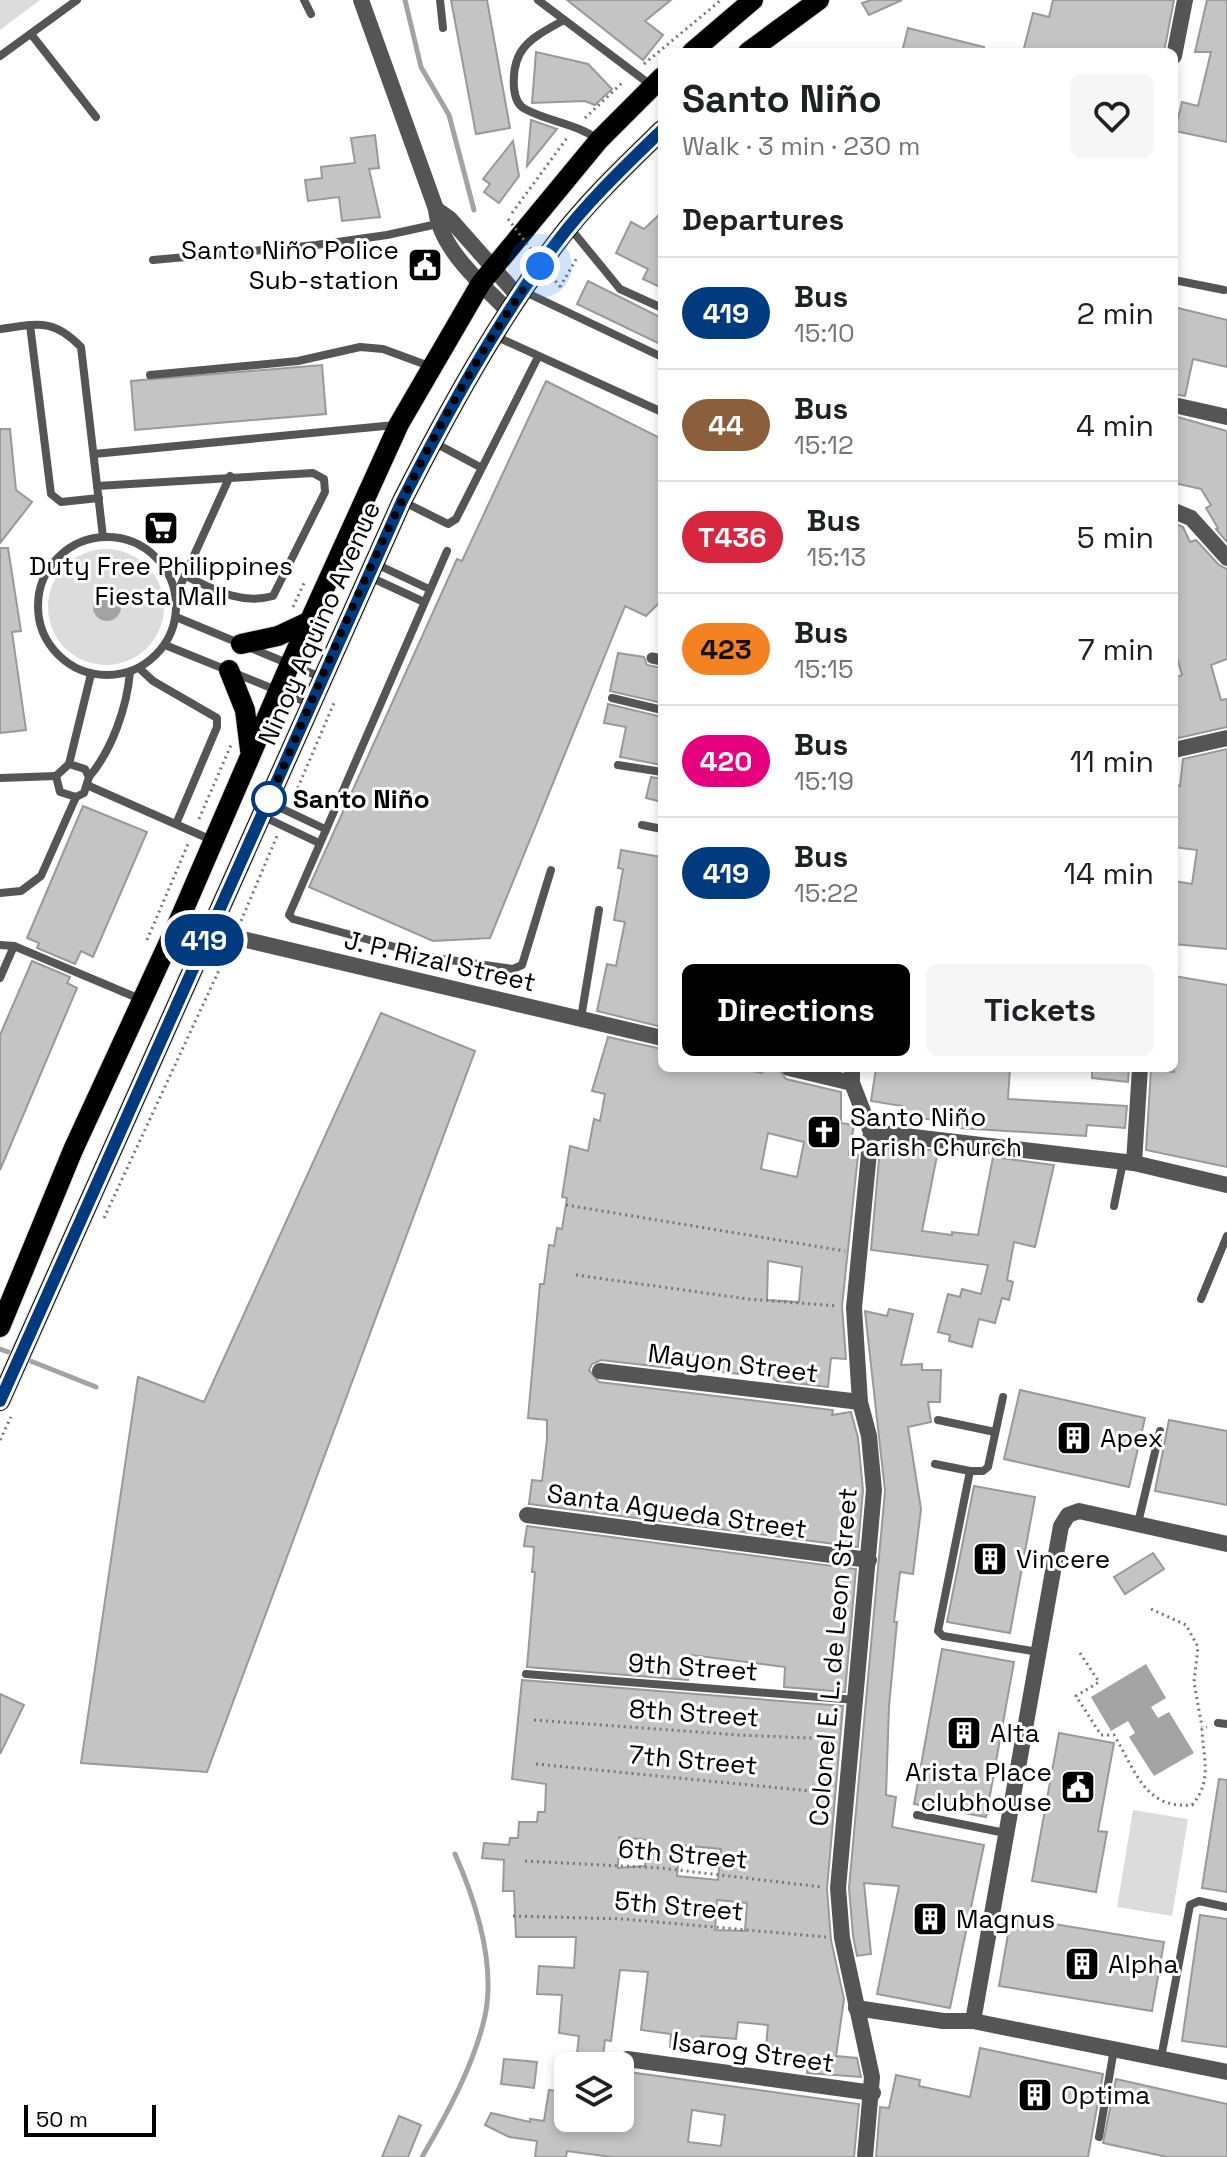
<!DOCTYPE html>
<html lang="en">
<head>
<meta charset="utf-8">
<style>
	body { margin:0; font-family:"Space Grotesk",sans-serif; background:#f6f6f6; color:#202124; height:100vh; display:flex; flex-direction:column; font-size:30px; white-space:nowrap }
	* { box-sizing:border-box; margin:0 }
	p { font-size:26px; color:#757577 }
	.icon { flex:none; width:44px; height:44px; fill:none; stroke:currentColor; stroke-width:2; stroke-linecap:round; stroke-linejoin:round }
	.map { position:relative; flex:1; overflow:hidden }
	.drawer { position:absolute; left:658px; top:48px; width:520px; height:1024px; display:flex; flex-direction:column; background:#fff; border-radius:12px; box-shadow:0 4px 12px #0003 }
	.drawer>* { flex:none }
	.badge { padding:0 16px; border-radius:26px; font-size:28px; line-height:52px }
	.fabs { position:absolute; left:554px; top:2052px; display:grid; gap:16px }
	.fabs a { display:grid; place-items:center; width:80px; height:80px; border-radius:12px; background:#fff; box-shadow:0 4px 12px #0003; font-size:40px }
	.scale { position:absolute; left:24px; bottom:20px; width:132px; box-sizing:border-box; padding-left:8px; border:4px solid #000; border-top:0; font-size:22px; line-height:28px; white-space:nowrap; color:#000; -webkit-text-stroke:6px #fff; paint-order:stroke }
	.you { position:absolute; width:40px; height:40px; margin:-20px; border:6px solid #fff; border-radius:50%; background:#1a73e8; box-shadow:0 0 0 12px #1a73e833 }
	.map>.badge { position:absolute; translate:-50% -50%; box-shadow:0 0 0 4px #fff }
	h2 { padding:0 24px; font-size:30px; line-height:72px }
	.round { display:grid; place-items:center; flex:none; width:84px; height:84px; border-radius:12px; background:#f6f6f6 }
	.overview { display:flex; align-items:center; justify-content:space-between; height:136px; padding:0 24px }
	h1 { font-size:38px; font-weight:700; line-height:60px }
	.action { display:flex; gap:16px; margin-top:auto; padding:16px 24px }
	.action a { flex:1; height:92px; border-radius:12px; background:#000; color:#fff; font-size:32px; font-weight:700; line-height:92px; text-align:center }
	.action a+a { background:#f6f6f6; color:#202124 }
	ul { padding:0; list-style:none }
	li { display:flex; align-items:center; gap:24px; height:112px; padding:0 24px; border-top:2px solid #e0e0e0 }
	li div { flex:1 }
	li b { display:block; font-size:30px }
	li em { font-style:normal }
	li .badge { min-width:88px; font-weight:700; text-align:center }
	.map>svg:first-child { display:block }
	.green { fill:#dcdcdc }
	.water { fill:#a3a3a3 }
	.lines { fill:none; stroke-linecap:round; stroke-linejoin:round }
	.stream { stroke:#a3a3a3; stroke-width:5 }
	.building { fill:#c4c4c4; stroke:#999; stroke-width:2; fill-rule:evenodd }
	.primary-casing { stroke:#dbdbdb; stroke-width:22 }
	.path { stroke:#777; stroke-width:3; stroke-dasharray:2 4; stroke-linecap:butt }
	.service { stroke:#555; stroke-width:8 }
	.pedestrian { stroke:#555; stroke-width:11 }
	.minor { stroke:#555; stroke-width:16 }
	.tertiary { stroke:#555; stroke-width:16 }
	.primary { stroke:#000; stroke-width:20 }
	.path-bridge { stroke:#777; stroke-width:3; stroke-dasharray:2 4; stroke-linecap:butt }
	.line-casing { stroke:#fff; stroke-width:18 }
	.line { stroke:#003b80; stroke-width:12 }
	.walk { stroke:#000; stroke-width:8; stroke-dasharray:0 14.4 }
	.stop-dot { fill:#fff; stroke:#003b80; stroke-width:4 }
	.labels { text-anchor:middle; stroke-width:6; stroke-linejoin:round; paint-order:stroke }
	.poi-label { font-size:26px; fill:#000; stroke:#fff; text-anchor:start }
	.street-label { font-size:26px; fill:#000; stroke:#fff }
	.stop-label { font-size:26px; font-weight:bold; fill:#000; stroke:#fff; text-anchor:start }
</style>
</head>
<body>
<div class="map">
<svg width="1227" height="2157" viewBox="0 0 1227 2157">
	<rect width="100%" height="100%" fill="#fff"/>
	<g class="green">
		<polygon points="0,0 40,0 0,30"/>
		<circle cx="106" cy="607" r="58"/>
		<polygon points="1133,1810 1188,1819 1172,1916 1117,1907"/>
	</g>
	<g class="water">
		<circle cx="107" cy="607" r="14"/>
		<polygon points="1146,1664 1166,1698 1151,1707 1158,1718 1169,1712 1194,1753 1154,1776 1129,1737 1135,1733 1128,1721 1111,1731 1091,1697"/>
	</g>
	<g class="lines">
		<g class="stream">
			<polyline points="405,0 421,67 449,115 474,210"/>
			<polyline points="0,1349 14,1354"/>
			<polyline points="23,1358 96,1387"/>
			<path d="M 422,2157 C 447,2114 474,2065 485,2016 C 496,1963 476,1902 455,1854"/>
		</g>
	</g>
	<g class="building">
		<polygon points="451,0 487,0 510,128 476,134"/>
		<polygon points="567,0 671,0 645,21 663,35 643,60"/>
		<polygon points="871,0 902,0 869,15 862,3"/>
		<polygon points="1053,0 1174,0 1164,52 1023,52 1033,13 1049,17"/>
		<polygon points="1207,0 1227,0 1227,142 1175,131 1182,102 1198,106 1211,52 1195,52"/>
		<polygon points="908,28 984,47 984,52 902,52"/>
		<polygon points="536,52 588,64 612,89 595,105 585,101 532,103"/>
		<polygon points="531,120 557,129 527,166"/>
		<polygon points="375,135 379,168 369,169 380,217 342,221 339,197 308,201 305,180 322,178 321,167 355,163 351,138"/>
		<polygon points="513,141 519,176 499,203 484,192 490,184 483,179"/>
		<polygon points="662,212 662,288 643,279 648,269 616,253 631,222 644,229"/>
		<polygon points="588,281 662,318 662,345 577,304"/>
		<polygon points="1174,307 1227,320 1227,367 1193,359 1185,396 1174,394"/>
		<polygon points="322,365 326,414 135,430 131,381"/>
		<polygon points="546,381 662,439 662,600 646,616 625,606 490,938 433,941 309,887 457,559 462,561"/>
		<polygon points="1174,416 1227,431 1227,542 1216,529 1218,528 1206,508 1211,505 1201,489 1174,483"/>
		<polygon points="0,429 10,429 16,490 32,502 0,543"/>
		<polygon points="1174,523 1183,527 1190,542 1196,540 1219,565 1227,569 1227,659 1211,665 1221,700 1227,699 1227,727 1174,739 1174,678 1182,675 1174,648"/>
		<polygon points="0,548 8,548 21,631 12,632 26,730 0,733"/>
		<polygon points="618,653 644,657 647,665 662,668 662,703 610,691"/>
		<polygon points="608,704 662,717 662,765 620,757 626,727 604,723"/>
		<polygon points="1227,749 1227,949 1174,944 1174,881 1192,884 1197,850 1174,847 1174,797 1176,785 1180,786 1183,759"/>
		<polygon points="651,777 662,779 662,802 646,798"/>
		<polygon points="83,806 147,832 93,957 81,951 75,964 37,948 39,943 27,938"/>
		<polygon points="621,850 662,857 662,1027 597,1011 607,964 616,966 625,922 614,920 623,869 618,868"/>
		<polygon points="32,961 70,977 67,983 77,988 0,1170 0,1035"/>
		<polygon points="1174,976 1227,985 1227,1167 1146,1150 1151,1069 1174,1072"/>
		<polygon points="381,1013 475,1051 207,1772 81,1763 138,1377 204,1402"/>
		<path d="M 608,1037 L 662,1049 L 662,1068 L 738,1068 L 762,1073 L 763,1068 L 778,1068 L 786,1079 L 841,1092 L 841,1123 L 854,1125 L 849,1154 L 858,1155 L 842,1306 L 846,1359 L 831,1358 L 828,1387 L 777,1381 L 772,1378 L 772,1371 L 739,1368 L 738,1374 L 705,1370 L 706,1357 L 676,1353 L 675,1366 L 670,1368 L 601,1360 L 592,1364 L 589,1370 L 599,1382 L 833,1410 L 832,1415 L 851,1412 L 858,1438 L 863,1490 L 858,1547 L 529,1504 L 532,1480 L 542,1481 L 547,1439 L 547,1420 L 528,1418 L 540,1284 L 544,1284 L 549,1245 L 554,1246 L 557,1228 L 562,1229 L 567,1198 L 562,1197 L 570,1146 L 588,1151 L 594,1119 L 600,1121 L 605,1094 L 592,1091 ZM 768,1133 L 804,1142 L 797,1177 L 761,1169 ZM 768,1261 L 802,1267 L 799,1302 L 767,1300 Z"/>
		<polygon points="876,1068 1010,1068 1008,1099 1127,1106 1125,1128 1087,1125 1086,1136 944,1127 945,1121 901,1116 902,1106 871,1101"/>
		<polygon points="1092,1068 1129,1068 1128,1082 1092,1078"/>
		<polygon points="901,1147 938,1151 922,1231 952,1235 952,1232 978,1235 993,1157 1054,1165 1035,1247 1014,1242 1007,1280 1013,1282 1009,1300 1002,1298 995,1323 979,1319 972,1347 949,1341 950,1335 938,1332 948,1294 960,1297 962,1289 981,1294 988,1265 871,1250 879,1159 883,1149"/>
		<polygon points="889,1309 913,1314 901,1365 922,1364 922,1370 941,1370 940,1402 928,1402 931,1422 908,1427 921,1509 913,1574 900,1572 894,1622 897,1622 889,1706 886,1795 896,1797 892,1827 984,1845 950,2008 877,1994 899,1886 864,1883 871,1954 857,1956 853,1936 849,1888 885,1491 865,1311 887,1316"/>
		<polygon points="1020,1390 1145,1418 1129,1487 1004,1459"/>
		<polygon points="1169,1420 1227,1431 1227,1505 1155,1491"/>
		<polygon points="974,1486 1035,1497 1010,1633 947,1622"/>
		<polygon points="527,1526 856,1569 845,1692 784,1687 785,1667 691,1655 688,1680 527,1667 535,1572 532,1572 534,1547 524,1546"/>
		<polygon points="1153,1553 1164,1569 1125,1594 1114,1577"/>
		<polygon points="942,1649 1014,1662 986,1817 914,1804"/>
		<path d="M 522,1680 L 843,1706 L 827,1889 L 831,1940 L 844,1999 L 836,2056 L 857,2058 L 861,2077 L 807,2073 L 808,2062 L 765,2058 L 768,2025 L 738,2022 L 736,2039 L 701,2036 L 700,2050 L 670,2047 L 671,2034 L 641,2030 L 648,1972 L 620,1970 L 611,2041 L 605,2040 L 602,2065 L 576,2062 L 579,2036 L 559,2033 L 562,1995 L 537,1994 L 539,1966 L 574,1968 L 576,1937 L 516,1937 L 514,1891 L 503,1891 L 504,1860 L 482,1858 L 484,1843 L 509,1845 L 510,1838 L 518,1838 L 519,1822 L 537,1822 L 538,1812 L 545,1812 L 546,1784 L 512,1779 ZM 619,1837 L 648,1840 L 645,1866 L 618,1868 ZM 680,1845 L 721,1849 L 718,1880 L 677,1876 ZM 717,1900 L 747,1903 L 745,1931 L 715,1930 Z"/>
		<polygon points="0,1694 24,1705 0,1754"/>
		<polygon points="1059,1733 1114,1743 1098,1831 1107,1832 1096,1892 1032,1881"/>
		<polygon points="1219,1779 1227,1780 1227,1892 1202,1888"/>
		<polygon points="1200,1915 1227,1919 1227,2047 1182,2041"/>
		<polygon points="1011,1917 1164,1942 1152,2011 999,1986"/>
		<polygon points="980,2048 1103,2074 1088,2157 876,2157 880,2107 889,2108 896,2075 920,2080 919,2086 970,2097"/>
		<polygon points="504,2059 537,2062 534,2088 501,2084"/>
		<path d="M 629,2072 L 859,2104 L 854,2157 L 612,2157 L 567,2151 L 566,2157 L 535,2157 L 537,2141 L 509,2137 L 485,2125 L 491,2113 L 530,2122 L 530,2119 L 544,2121 L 549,2090 L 568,2093 L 568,2118 L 620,2118 L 620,2081 L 628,2083 ZM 692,2110 L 725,2115 L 721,2146 L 688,2142 Z"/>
		<polygon points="1116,2079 1227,2104 1227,2157 1167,2157 1103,2143"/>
		<polygon points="399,2116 421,2125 408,2157 382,2157"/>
	</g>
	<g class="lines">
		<g class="primary-casing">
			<g id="primary">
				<polyline points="692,52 753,0"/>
				<polyline points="748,52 819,0"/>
				<polyline points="241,644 278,636 310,621"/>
				<polyline points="229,670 245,710 250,750"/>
				<polyline points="0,1327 73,1150 181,916 290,664 399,424 481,283 599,140 662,77"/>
				<path d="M 0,1401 L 402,501 C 448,411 496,323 557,242 C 587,202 626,165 662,130"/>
			</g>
		</g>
		<g class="path">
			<polyline points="644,64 721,0"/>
			<polyline points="585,118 623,82"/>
			<polyline points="512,213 567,138"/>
			<polyline points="560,287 578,256"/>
			<polyline points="293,607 305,581"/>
			<polyline points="293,799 334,703"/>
			<polyline points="199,819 231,745"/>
			<polyline points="241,921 277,836"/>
			<polyline points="147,940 188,844"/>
			<polyline points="566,1205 845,1251"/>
			<polyline points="104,1218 227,953"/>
			<polyline points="576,1275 748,1299 838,1306"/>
			<polyline points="0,1440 11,1417"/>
			<polyline points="1151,1609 1186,1625 1198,1647 1194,1682 1202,1727"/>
			<path d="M 1080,1653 L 1099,1682 L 1076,1696 L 1101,1735 L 1114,1735 C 1136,1771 1144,1809 1192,1805 C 1213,1780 1203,1758 1202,1729 L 1207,1727"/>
			<polyline points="534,1720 739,1735 836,1739"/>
			<polyline points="536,1764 831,1793"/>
			<polyline points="525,1861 661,1868 822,1887"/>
			<polyline points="513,1916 623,1919 826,1937"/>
		</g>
		<g class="service">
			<polyline points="304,0 311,14"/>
			<polyline points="440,0 443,28"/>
			<polyline points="538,0 652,86"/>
			<path d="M 564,20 C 532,38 511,47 514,88 C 515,97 517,105 525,109 C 549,122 576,123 599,140"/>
			<polyline points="31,34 96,117"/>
			<polyline points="0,56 77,0"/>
			<polyline points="570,228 620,289 662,308"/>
			<polyline points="153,260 316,245 387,235 442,223"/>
			<polyline points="1174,280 1224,290"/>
			<polyline points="523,291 662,357"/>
			<polyline points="30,325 51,494 61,502 99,498"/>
			<path d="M 0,329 C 38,324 53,318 81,347 L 103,537"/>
			<polyline points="495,336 662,412"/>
			<polyline points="150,375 298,361 360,347 383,349 432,367"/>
			<polyline points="435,443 480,467"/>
			<polyline points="94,454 395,425"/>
			<path d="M 97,486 L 313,473 L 324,479 L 325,492 L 273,596 C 241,605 215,590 186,576"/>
			<polyline points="402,501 448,524 456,519 538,357"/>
			<circle cx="107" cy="606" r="69"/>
			<polyline points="447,551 289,915 293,919 435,958 513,969 522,965 551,870"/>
			<polyline points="376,564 429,589"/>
			<polyline points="370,577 424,602"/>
			<polyline points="176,595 230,476"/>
			<polyline points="176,617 323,678"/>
			<polyline points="165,645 311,704"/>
			<polyline points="139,668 153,681 217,718 217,727 176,824"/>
			<polyline points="612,698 662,710"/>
			<polyline points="69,764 85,769 89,777 84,793 76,797 60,792 56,776 69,764 91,674"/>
			<polyline points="618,765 662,772"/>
			<path d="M 89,777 C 112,750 127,707 130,672"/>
			<polyline points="0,778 56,776"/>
			<polyline points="89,786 214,841"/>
			<polyline points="268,802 325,829"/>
			<polyline points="262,816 319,843"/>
			<polyline points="642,825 662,829"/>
			<polyline points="0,893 21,891 41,876 76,797"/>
			<polyline points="0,945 14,946 140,999"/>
			<polyline points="0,978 14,946"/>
			<polyline points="581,1018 599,910"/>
			<polyline points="1114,1206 1123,1162"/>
			<polyline points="1201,1299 1227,1236"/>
			<polyline points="1003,1397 988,1467 983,1471 970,1471 938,1631 943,1636 1038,1652"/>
			<polyline points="938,1420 995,1432"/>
			<polyline points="935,1464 970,1471"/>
			<polyline points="1138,1523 1160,1431"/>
			<polyline points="526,1674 856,1700"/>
			<polyline points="1218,1723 1227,1724"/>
			<polyline points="917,1815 1005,1833"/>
			<polyline points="1161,2058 1190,1905 1199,1901 1227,1907"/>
			<polyline points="1099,2137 1114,2049"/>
		</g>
		<polyline class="pedestrian" points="652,658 662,660"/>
		<g class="minor">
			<polyline points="1174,405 1227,417"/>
			<polyline points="1174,511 1191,518 1227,558"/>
			<polyline points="1174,750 1227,738"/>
			<polyline points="1134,1163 1140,1068"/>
			<polyline points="600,1371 860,1402"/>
			<polyline points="527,1515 869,1560"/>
			<polyline points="856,2008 943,2021 973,2021 1227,2072"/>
			<polyline points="973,2021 1061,1526 1068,1515 1079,1511 1227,1544"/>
			<polyline points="627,2059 873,2093"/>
		</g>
		<g class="tertiary">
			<path d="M 361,0 L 436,209 C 439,248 482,284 508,311"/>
			<polyline points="1174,56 1185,0"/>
			<polyline points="436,209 450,219 518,296"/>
			<polyline points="181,916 234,937 662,1038"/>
			<polyline points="789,1068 852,1083"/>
			<polyline points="852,1068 852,1083 871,1132 854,1308 860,1402 869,1436 874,1490 838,1888 842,1938 872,2077 865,2157"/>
			<polyline points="871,1132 1134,1163 1227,1185"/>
		</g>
		<use href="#primary" class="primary"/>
		<polyline class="path-bridge" points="508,219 560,287"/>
	</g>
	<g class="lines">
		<g class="line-casing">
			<path id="line" d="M 0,1401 L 402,501 C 448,411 496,323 557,242 C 587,202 626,165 662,130"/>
		</g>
		<use href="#line" class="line"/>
		<path class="walk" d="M 269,799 L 268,802 C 348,619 422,428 540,266"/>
	</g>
	<defs>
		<g id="civic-square" transform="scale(1.8)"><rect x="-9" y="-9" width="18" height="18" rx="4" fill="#000" stroke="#fff"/><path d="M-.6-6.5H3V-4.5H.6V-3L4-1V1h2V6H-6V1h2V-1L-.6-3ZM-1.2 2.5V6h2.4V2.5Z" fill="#fff"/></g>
		<g id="supermarket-square" transform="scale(1.8)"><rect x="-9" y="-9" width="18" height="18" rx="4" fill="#000" stroke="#fff"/><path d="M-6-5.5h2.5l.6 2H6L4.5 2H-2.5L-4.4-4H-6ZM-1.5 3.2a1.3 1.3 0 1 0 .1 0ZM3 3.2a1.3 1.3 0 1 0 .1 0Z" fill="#fff"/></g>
		<g id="church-square" transform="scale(1.8)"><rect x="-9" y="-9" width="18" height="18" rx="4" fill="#000" stroke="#fff"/><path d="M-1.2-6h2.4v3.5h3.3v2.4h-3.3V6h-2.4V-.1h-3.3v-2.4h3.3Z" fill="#fff"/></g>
		<g id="building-square" transform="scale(1.8)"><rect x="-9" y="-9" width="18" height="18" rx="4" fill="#000" stroke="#fff"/><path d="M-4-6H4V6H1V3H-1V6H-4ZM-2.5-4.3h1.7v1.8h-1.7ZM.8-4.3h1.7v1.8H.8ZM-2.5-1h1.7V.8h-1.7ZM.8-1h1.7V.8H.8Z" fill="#fff"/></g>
	</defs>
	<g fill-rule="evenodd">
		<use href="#civic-square" x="425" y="265"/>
		<use href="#supermarket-square" x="161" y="528"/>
		<use href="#church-square" x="824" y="1132"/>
		<use href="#building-square" x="1074" y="1438"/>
		<use href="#building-square" x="990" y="1559"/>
		<use href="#building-square" x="964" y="1733"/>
		<use href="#civic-square" x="1078" y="1787"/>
		<use href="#building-square" x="930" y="1919"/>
		<use href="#building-square" x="1082" y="1964"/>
		<use href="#building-square" x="1035" y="2095"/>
	</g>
	<circle class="stop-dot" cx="269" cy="799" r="16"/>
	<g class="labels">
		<g class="poi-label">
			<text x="399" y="259" text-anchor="end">Santo Niño Police<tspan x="399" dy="30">Sub-station</tspan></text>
			<text x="161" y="575" text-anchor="middle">Duty Free Philippines<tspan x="161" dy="30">Fiesta Mall</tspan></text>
			<text x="850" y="1126">Santo Niño<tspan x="850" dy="30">Parish Church</tspan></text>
			<text x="1100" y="1447">Apex</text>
			<text x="1016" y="1568">Vincere</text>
			<text x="990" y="1742">Alta</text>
			<text x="1052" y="1781" text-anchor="end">Arista Place<tspan x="1052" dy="30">clubhouse</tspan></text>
			<text x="956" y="1928">Magnus</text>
			<text x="1108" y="1973">Alpha</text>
			<text x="1061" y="2104">Optima</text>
		</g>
		<g class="street-label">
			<text transform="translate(319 623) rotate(-66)" y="9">Ninoy Aquino Avenue</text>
			<text transform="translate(440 961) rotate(13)" y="9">J. P. Rizal Street</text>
			<text transform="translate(733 1363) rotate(7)" y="9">Mayon Street</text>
			<text transform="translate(677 1511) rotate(8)" y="9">Santa Agueda Street</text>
			<text transform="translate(833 1657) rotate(-85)" y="9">Colonel E. L. de Leon Street</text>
			<text transform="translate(693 1667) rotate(4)" y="9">9th Street</text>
			<text transform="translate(694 1713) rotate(4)" y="9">8th Street</text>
			<text transform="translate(693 1760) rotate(5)" y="9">7th Street</text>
			<text transform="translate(683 1854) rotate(5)" y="9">6th Street</text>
			<text transform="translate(679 1906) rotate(5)" y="9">5th Street</text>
			<text transform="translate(753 2052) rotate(8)" y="9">Isarog Street</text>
		</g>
		<g class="stop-label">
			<text x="293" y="808">Santo Niño</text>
		</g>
	</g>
</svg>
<div class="fabs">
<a><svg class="icon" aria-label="layers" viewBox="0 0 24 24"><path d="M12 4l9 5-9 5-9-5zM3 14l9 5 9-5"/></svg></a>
</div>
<div class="scale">50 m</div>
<div class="you" style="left:540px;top:266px"></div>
<b class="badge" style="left:204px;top:940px;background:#003b80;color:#fff">419</b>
<section class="drawer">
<div class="overview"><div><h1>Santo Niño</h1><p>Walk · 3 min · 230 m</p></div><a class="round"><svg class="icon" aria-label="heart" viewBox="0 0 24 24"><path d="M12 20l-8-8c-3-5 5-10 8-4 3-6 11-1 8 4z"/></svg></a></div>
<h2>Departures</h2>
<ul>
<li><span class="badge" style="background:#003b80;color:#fff">419</span><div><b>Bus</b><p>15:10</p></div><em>2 min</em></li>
<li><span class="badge" style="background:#8b5e3c;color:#fff">44</span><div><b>Bus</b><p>15:12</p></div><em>4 min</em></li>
<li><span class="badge" style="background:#d7263d;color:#fff">T436</span><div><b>Bus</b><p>15:13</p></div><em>5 min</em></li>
<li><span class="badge" style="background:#f58220;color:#111">423</span><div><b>Bus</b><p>15:15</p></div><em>7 min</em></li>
<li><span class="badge" style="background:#e6007e;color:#fff">420</span><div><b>Bus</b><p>15:19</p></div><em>11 min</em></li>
<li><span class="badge" style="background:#003b80;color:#fff">419</span><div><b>Bus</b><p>15:22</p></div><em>14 min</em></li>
</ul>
<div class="action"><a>Directions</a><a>Tickets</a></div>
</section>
</div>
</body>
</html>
